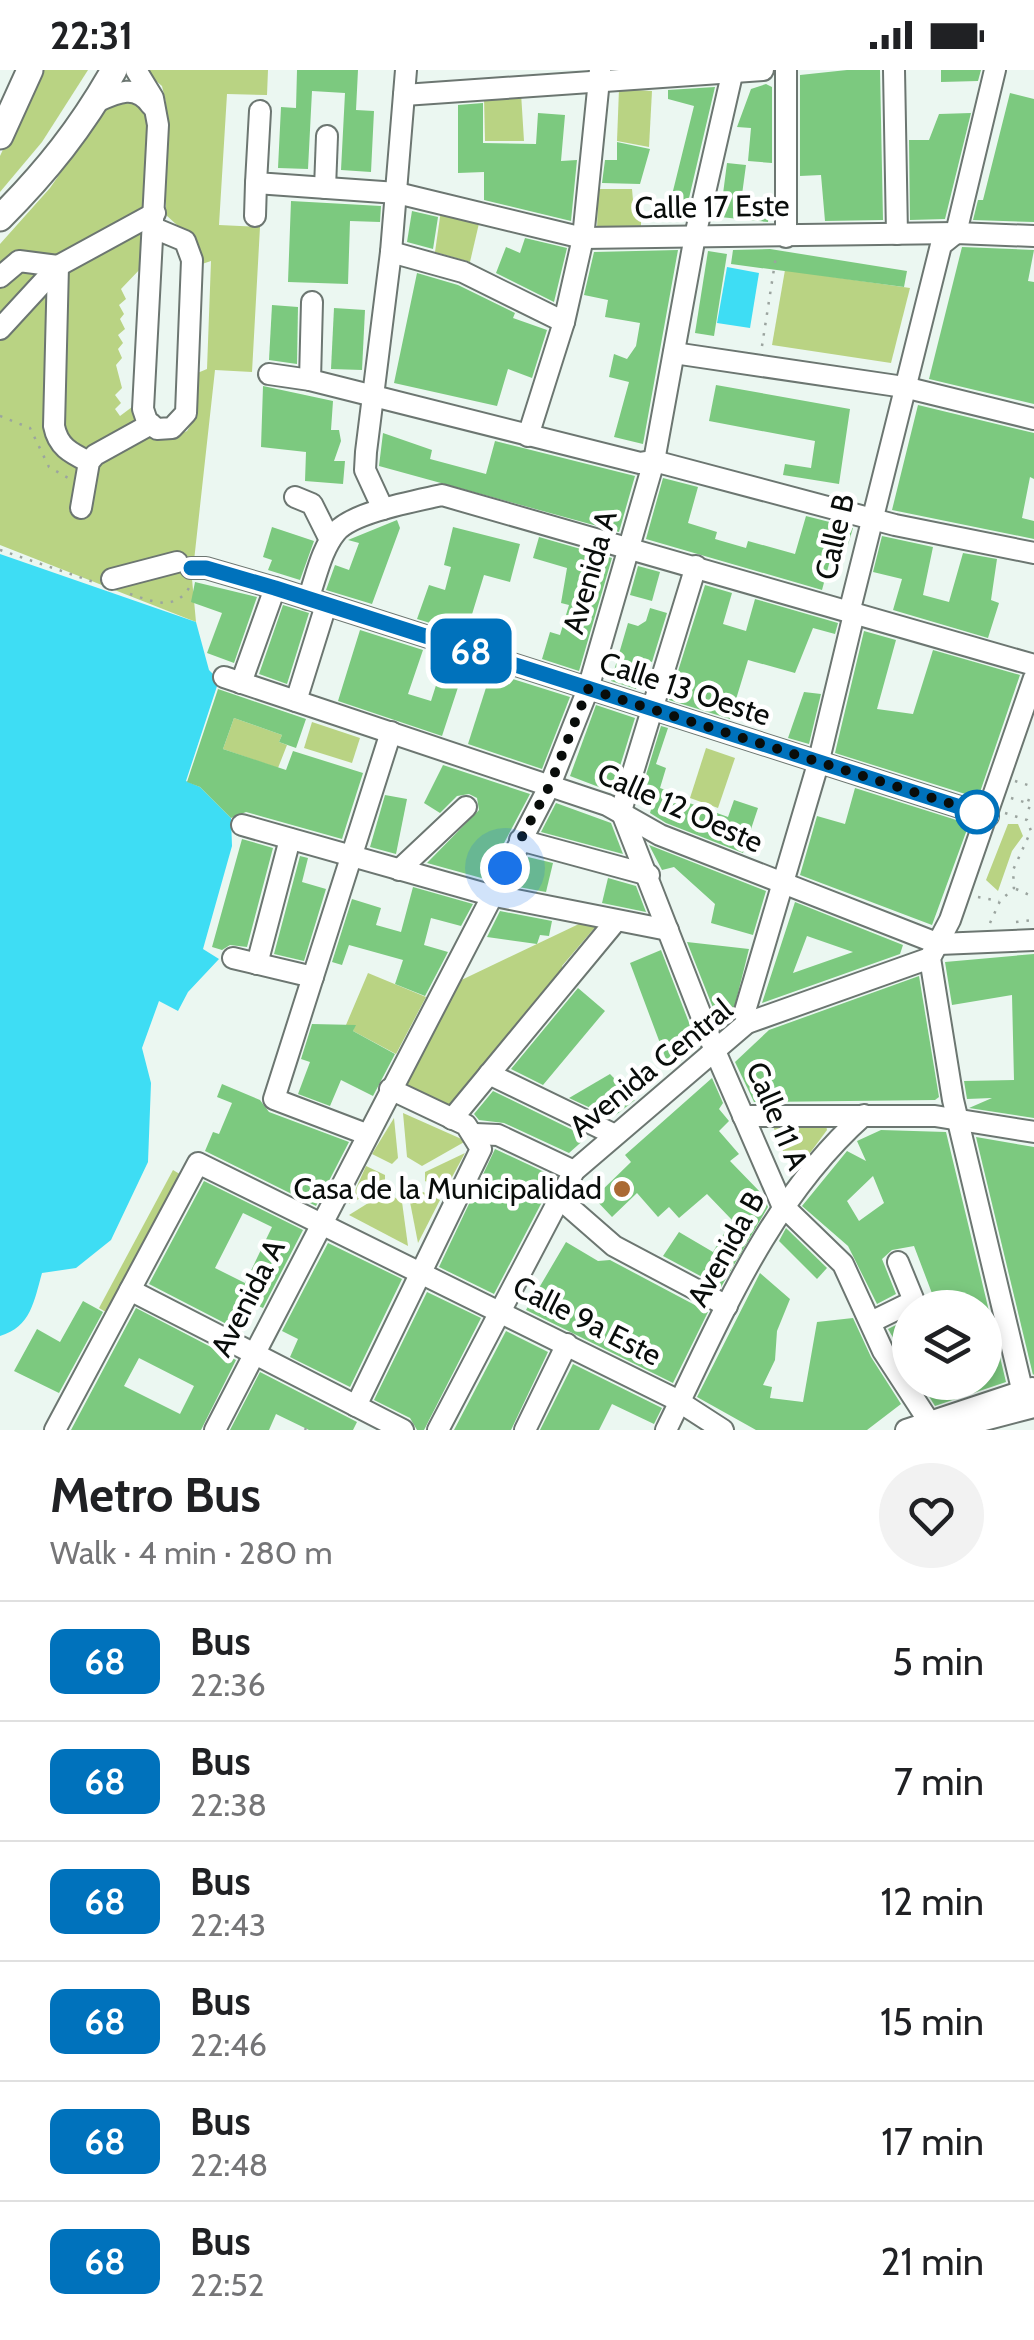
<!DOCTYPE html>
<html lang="en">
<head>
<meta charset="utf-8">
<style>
	body { margin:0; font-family:Cabin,sans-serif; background:#f2f2f2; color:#202124; height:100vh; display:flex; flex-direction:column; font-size:38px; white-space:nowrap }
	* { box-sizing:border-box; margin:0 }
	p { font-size:32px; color:#757577 }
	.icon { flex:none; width:55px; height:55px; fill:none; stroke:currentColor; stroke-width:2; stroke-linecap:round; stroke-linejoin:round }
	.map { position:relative; height:1360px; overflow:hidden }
	.panel { display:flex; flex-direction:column; background:#fff; flex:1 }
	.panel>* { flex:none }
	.badge { padding:0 20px; border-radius:15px; font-size:35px; line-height:65px }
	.controls { position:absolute; left:892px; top:1220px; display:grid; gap:20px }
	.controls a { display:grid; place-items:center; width:110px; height:110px; border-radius:50%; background:#fff; box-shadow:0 5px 15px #0003; font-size:50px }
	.you { position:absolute; width:50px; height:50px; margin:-25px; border:8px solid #fff; border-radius:50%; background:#1a73e8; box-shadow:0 0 0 15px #1a73e833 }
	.map>.badge { position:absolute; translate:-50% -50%; box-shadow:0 0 0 5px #fff }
	.round { display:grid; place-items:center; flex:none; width:105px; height:105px; border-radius:52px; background:#f2f2f2 }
	.head { display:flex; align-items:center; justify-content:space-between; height:170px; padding:0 50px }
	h1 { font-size:48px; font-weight:700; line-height:75px }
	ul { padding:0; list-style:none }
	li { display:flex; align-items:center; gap:30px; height:120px; padding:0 50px; border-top:2px solid #e0e0e0 }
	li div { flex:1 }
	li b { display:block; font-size:38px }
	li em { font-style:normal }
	li .badge { min-width:110px; font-weight:700; text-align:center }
	.status { display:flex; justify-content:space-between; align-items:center; height:70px; padding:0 50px; background:#fff; direction:ltr }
	.status svg { height:28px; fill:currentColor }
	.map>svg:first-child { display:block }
	.green { fill:#b9d383 }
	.water { fill:#3eddf4 }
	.building { fill:#7cc97f; fill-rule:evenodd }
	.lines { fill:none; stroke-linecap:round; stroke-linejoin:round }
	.minor-casing { stroke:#6c7671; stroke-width:24 }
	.major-casing { stroke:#6c7671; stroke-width:29 }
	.path { stroke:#9ba49f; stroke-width:2.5; stroke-dasharray:2.5 8; stroke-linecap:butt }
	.minor { stroke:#fff; stroke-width:20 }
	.major { stroke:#fff; stroke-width:25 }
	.line-casing { stroke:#fff; stroke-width:22 }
	.line { stroke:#0072bc; stroke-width:15 }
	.walk { stroke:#090d0b; stroke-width:10; stroke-dasharray:0 18 }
	.stop-dot { fill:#fff; stroke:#0072bc; stroke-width:5 }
	.poi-dot { fill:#aa6a33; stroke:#fff; stroke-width:4 }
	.labels { text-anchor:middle; stroke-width:9; stroke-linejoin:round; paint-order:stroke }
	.street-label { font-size:30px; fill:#090d0b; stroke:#fff }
	.poi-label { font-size:30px; fill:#090d0b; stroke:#fff; text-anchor:end }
</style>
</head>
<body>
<div class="status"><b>22:31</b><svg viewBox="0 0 49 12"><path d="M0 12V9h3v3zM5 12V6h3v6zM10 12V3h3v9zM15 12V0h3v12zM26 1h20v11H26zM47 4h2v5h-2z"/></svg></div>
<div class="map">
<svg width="1034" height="1360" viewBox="0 0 1034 1360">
	<rect width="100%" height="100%" fill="#ebf7f1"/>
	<g class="green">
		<polygon points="40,0 88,0 42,72 0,122 0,86"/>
		<polygon points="143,0 268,0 267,25 227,24 219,155 260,157 252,302 215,300 192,509 196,552 0,475 0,174 50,118 109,33 123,28 142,34 149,61 142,197 121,219 126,229 119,235 124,244 120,249 125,259 118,265 123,273 118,279 122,288 116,295 122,318 115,325 121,333 115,339 120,346 136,334 157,366 166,370 187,361 198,343 195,304 207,299 211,191 199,195 189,166 166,145 166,33 162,16"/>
		<polygon points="619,19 652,21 649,77 617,71"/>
		<polygon points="521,23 524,71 485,71 484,26"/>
		<polygon points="598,119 632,119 633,130 641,131 641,162 597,162"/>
		<polygon points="441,140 480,149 470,192 435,182"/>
		<polygon points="785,200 910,218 891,293 772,275"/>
		<polygon points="234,648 282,665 279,672 287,675 278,698 223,679"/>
		<polygon points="312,652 360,668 352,693 304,678"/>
		<polygon points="706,678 735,688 718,738 690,728"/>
		<polygon points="1008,754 1018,754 1023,766 1012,781 998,821 986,810"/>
		<polygon points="581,853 597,855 562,896 566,907 451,1039 402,1014 451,915"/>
		<polygon points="368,903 426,927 396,984 353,961 355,955 346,955"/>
		<polygon points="403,1043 466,1071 422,1096 407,1087"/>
		<polygon points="394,1048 398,1088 392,1094 372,1084"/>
		<polygon points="826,1055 827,1060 793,1106 773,1056"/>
		<polygon points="465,1083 444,1122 425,1111 425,1102"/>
		<polygon points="366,1096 385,1105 385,1115 349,1134"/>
		<polygon points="173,1100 183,1106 111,1245 99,1238"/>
		<polygon points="386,1122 402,1132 408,1176 349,1145"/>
		<polygon points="423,1122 440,1130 418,1173 410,1132"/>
	</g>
	<g class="water">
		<polygon points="727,197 759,203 750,258 717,253"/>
		<path d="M 0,484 L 196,552 L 209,600 L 219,610 L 186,711 L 200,717 L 231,748 L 232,776 L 203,879 L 219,889 L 188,922 L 178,941 L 159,931 L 142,978 L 151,1013 L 148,1092 L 111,1170 L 76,1198 L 42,1203 C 34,1231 31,1257 0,1266 Z"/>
	</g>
	<g class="building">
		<polygon points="297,0 358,0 356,40 374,41 371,102 341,100 345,23 312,21 308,99 278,98 281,37 296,38"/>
		<polygon points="847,0 880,0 883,150 825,151 821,105 800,106 800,5"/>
		<polygon points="941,0 981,0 978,11 941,12"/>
		<polygon points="766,14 772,17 772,93 748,91 751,58 737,57 751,19"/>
		<polygon points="715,17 686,141 669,137 694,36 668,29 668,20"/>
		<polygon points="1010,23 1034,29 1034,152 973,150 978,130 983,130"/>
		<polygon points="483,33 483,73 536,74 538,43 565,45 561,91 577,90 571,151 484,130 484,102 458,103 458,35"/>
		<polygon points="971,43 945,149 910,150 909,70 929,70 939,44"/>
		<polygon points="617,72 650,79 640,114 602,113 605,90 617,90"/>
		<polygon points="727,93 746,95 741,132 770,136 768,152 720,147"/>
		<polygon points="291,131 381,136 380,152 350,151 348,214 288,212"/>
		<polygon points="412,141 438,147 433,179 407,172"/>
		<polygon points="525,168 567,178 554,232 496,203 506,177 520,183"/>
		<polygon points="962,177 1034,180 1028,211 1034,212 1034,334 929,309"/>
		<polygon points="770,179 907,201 904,217 731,194 733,180"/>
		<polygon points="678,180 643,374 614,367 629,312 609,307 614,284 627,289 636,276 640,253 605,247 608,230 584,225 594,182"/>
		<polygon points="708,181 727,184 714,266 695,263"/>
		<polygon points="417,203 458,215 515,243 513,248 547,260 532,308 508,299 497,336 394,313"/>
		<polygon points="272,235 298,237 297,294 269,290"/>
		<polygon points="334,238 365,240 362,300 331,299"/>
		<polygon points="716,315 850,339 839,414 783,405 785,394 811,398 815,371 709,351"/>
		<polygon points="263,316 333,331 331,360 339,360 341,371 334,391 345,391 343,414 305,411 306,382 261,377"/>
		<polygon points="918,335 1034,363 1034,409 1030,407 1022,448 1034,451 1034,469 892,440"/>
		<polygon points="383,363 432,380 430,389 486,404 495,371 635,406 619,462 379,396"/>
		<polygon points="663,408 698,417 688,453 717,462 715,469 746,478 748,471 795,484 806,446 853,458 848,475 835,472 822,520 646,469"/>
		<polygon points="397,450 400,458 372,534 326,520 335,495 349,500 359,473 348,470"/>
		<polygon points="272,457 314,471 300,510 268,500 272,490 263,487"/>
		<polygon points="453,457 520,474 510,512 484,505 466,564 417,549 429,515 445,520 451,497 444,495"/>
		<polygon points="882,466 933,477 923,525 949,532 963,483 997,489 991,530 999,533 988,568 893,540 902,509 873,502"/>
		<polygon points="539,467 612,488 579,601 542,589 550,562 560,565 569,535 561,533 567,498 533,488"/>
		<polygon points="638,496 660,502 652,531 630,525"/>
		<polygon points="195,512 257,527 234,593 207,583 222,543 191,532"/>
		<polygon points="705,515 732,523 723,554 746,561 755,529 838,553 835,564 813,558 795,603 748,590 730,649 669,630"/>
		<polygon points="283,535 309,543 287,614 259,604"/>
		<polygon points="650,538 667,543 652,592 645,590 636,619 611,611 628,553 638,556 646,551"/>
		<polygon points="360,560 423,580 408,624 431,631 445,587 466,593 442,666 338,631"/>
		<polygon points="864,561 896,570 877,639 913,644 933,580 1020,605 978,728 835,683"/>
		<polygon points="491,602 570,627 542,699 468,674"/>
		<polygon points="218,619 306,649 296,678 279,672 282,665 234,648 223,679 286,700 293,681 363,703 342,769 246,742 231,748 200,717 187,712"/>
		<polygon points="804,622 821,624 809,674 788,668"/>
		<polygon points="596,635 635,648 612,722 570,706"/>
		<polygon points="661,656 668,658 656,694 666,698 660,718 671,722 670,726 728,747 734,730 758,738 743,783 666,753 650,743 652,736 638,731"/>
		<polygon points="443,695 530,724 485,809 427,793 479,740 477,728 469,724 457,726 440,743 424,733"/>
		<polygon points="855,718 969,754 932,855 800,805 817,746 845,754"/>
		<polygon points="385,725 407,729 396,784 370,777"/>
		<polygon points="556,733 611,753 623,784 541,762"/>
		<polygon points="242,769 273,778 247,877 230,875 222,880 212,877"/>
		<polygon points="649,775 766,821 753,865 711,853 715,834 674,797 662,800"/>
		<polygon points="300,786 308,788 302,812 326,819 304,891 274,884"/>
		<polygon points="528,787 553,793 546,822 513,816"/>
		<polygon points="608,808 636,816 646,842 602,833"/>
		<polygon points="413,817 473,834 461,856 431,848 424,875 448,882 425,926 395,914 403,890 349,875 342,895 332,892 352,829 381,838 376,855 401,862"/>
		<path d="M 795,832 L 903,875 L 900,884 L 762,933 ZM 807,866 L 853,882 L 793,903 Z"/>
		<polygon points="500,841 552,851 549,866 540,865 537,874 487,867"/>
		<polygon points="687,872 749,879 732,947 721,958"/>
		<polygon points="661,880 698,976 670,1000 630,893"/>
		<polygon points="1034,884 1034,1048 969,1038 992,1028 967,1029 964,1011 1014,1010 1012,925 952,935 945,892"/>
		<polygon points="919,906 939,1027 935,1030 754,1032 735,992 769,960"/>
		<polygon points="578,918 605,941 599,948 543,1015 511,999"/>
		<polygon points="312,954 356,955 353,961 395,984 373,1026 341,1010 330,1036 298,1024 310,992 301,989"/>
		<polygon points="610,1004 635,1030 612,1048 569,1028"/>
		<polygon points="712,1008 723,1033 719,1039 729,1051 719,1061 739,1084 730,1091 763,1125 768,1137 721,1217 663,1186 679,1162 713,1182 732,1150 707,1124 679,1148 669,1137 658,1147 637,1123 612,1147 594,1128 631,1092 625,1085"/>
		<polygon points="222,1014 260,1030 269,1042 349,1072 316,1136 205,1081 213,1062 219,1064 232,1033 217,1027"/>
		<polygon points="493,1021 587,1067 569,1083 504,1053 479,1050 474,1044"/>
		<path d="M 881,1060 L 946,1062 L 1006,1312 L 935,1336 L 920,1312 L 985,1312 L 985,1238 L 926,1238 L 933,1226 L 914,1176 L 892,1180 L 882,1189 L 896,1224 L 877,1234 L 848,1176 L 802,1136 L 847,1081 L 866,1091 L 857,1071 ZM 873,1106 L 884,1133 L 859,1151 L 847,1131 Z"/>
		<polygon points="976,1067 1034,1077 1034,1304 1033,1305"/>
		<polygon points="495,1079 555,1107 494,1224 439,1197"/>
		<path d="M 204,1111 L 303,1160 L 263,1238 L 256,1235 L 242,1262 L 149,1214 ZM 243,1143 L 272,1157 L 245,1213 L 215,1198 Z"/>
		<polygon points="786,1158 827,1198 817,1209 779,1171"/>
		<polygon points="566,1172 598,1191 610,1190 708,1242 673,1313 526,1240"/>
		<polygon points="328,1173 402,1209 350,1317 290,1287 298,1269 282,1261"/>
		<polygon points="760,1203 790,1229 777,1261 775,1290 763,1315 772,1317 770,1328 803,1332 817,1252 853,1248 871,1287 901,1334 867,1360 756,1360 697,1327"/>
		<polygon points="427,1222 481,1248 424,1360 417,1360 410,1348 374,1330"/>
		<polygon points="83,1231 103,1242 59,1323 14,1301 37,1259 60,1272"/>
		<path d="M 136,1238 L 236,1290 L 201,1360 L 71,1360 ZM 139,1288 L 194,1316 L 180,1344 L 124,1316 Z"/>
		<polygon points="910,1248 910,1297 888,1259"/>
		<polygon points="506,1261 548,1282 511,1360 454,1360"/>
		<polygon points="573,1294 662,1338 654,1354 612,1334 599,1360 540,1360"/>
		<polygon points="260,1302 357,1352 353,1360 309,1360 276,1344 269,1360 230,1360"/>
	</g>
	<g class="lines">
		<g class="minor-casing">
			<g id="minor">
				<polyline points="136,0 153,28 158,55 143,339 147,351 157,359 172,358 186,343 192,190 185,171 154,158"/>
				<polyline points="894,0 897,164"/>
				<polyline points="404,25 763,0"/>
				<path d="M 96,32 C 116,23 136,13 151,35"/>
				<polyline points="260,41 256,113 397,123 583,168 956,163 1034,166"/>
				<polyline points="325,118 327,66"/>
				<polyline points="255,146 256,113"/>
				<polyline points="786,167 786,0"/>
				<polyline points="391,182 463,202 564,252"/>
				<path d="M 58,196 L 54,356 C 58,377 71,383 89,392"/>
				<polyline points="0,207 19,191 58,196"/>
				<polyline points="312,232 310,310 640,393 654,391 895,455 1034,483"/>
				<polyline points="0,259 58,196 155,143"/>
				<polyline points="674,283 904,317 1034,349"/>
				<polyline points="269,304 310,310"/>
				<polyline points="528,366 564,252 583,168 600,0"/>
				<polyline points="295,427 312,434 330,470"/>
				<polyline points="81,438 89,392 95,385 151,354"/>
				<polyline points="383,439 365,400 366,382 391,182 406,0"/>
				<polyline points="191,498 206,498 275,518 988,746"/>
				<polyline points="112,509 177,492"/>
				<path d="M 308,529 C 316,508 321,480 336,462 C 353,442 416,431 442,425 L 1034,595"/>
				<polyline points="224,607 607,735 660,765 939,874 1034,870"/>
				<polyline points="241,613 275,518"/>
				<polyline points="296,631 326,535"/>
				<polyline points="621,741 696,496"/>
				<polyline points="622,743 715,981 782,1135 843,1194 883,1281 928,1350"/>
				<polyline points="242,755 490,825 668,860"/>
				<polyline points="520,770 649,805"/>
				<polyline points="399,800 466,737"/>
				<polyline points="233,888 313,907"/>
				<polyline points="257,894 290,769"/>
				<polyline points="747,953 745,941 818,694 853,548 850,539 941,175 956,163 995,0"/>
				<polyline points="489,1004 613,1064"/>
				<polyline points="743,1046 935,1046 1034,1062"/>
				<polyline points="452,1049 615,852"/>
				<polyline points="366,1064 274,1029 391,662"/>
				<polyline points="475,1064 498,1065 574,1101"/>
				<polyline points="559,1128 614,1176 727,1236"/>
				<polyline points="130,1220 403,1360"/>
				<polyline points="871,1252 914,1231 898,1192"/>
				<polyline points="1022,1319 953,1030 930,888 950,850 1034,608"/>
				<polyline points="356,1336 481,1079 466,1055 390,1019"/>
				<polyline points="55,1360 198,1093 675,1329 723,1360"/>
				<polyline points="215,1360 550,715 588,619 654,391 695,166 733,0"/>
				<polyline points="438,1360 574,1101 747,953 930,888"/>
				<polyline points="525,1360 567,1274"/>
				<path d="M 666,1360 C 721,1248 769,1129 864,1045"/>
				<polyline points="906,1360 1032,1318"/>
				<polyline points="946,1360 1034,1337"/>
			</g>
		</g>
		<g class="major-casing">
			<g id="major">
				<polyline points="0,66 30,0"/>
				<path d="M 0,148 C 46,102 82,57 114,0"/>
			</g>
		</g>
		<g class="path">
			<polyline points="762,276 776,186"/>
			<polyline points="0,346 30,358 49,397 70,409"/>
			<polyline points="0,480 94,512"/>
			<path d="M 130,524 C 152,531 174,542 189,518"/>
			<polyline points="1015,711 1034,717"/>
			<polyline points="1011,728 1027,733"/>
			<polyline points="1029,729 1026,737 1032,739 1034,734"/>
			<polyline points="1016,819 1034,827"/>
			<polyline points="978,827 999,831"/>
			<polyline points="1016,852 1034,850"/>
			<polyline points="990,853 1000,831 1014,818 1013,800 1031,761 1027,750 1005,743"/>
			<polyline points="305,1360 306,1358"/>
		</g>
		<use href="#minor" class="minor"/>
		<use href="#major" class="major"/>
	</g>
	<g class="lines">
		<g class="line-casing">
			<polyline id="line" points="191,498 206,498 275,518 988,746"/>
		</g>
		<use href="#line" class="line"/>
		<polyline class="walk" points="505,798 550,715 588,619 977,742"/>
	</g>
	<circle class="stop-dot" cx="977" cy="742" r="20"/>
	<circle class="poi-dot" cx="622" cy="1119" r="10"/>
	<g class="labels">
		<g class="street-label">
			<text transform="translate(712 137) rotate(-1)" y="10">Calle 17 Este</text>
			<text transform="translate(835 467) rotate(-77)" y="10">Calle B</text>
			<text transform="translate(590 502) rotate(-74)" y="10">Avenida A</text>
			<text transform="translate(685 619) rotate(18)" y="10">Calle 13 Oeste</text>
			<text transform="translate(680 738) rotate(24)" y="10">Calle 12 Oeste</text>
			<text transform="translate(651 998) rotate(-39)" y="10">Avenida Central</text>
			<text transform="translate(777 1046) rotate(67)" y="10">Calle 11 A</text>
			<text transform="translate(726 1179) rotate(-61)" y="10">Avenida B</text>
			<text transform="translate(248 1228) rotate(-63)" y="10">Avenida A</text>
			<text transform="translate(587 1251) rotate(27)" y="10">Calle 9a Este</text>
		</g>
		<g class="poi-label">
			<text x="602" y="1129">Casa de la Municipalidad</text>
		</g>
	</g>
</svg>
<div class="controls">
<a><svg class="icon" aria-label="layers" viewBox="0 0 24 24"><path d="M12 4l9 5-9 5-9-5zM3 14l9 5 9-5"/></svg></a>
</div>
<div class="you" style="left:505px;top:798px"></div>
<b class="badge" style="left:471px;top:581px;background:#0072bc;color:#fff">68</b>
</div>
<section class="panel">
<div class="head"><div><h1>Metro Bus</h1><p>Walk · 4 min · 280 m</p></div><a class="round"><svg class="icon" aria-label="heart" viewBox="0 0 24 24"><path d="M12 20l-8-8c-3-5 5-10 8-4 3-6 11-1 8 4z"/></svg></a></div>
<ul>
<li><span class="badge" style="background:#0072bc;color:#fff">68</span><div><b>Bus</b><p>22:36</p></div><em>5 min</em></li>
<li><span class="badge" style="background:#0072bc;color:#fff">68</span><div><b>Bus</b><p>22:38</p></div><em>7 min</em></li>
<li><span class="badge" style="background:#0072bc;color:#fff">68</span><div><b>Bus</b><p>22:43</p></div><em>12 min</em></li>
<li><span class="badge" style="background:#0072bc;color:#fff">68</span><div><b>Bus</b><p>22:46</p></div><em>15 min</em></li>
<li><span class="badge" style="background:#0072bc;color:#fff">68</span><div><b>Bus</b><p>22:48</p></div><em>17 min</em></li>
<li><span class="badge" style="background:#0072bc;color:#fff">68</span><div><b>Bus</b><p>22:52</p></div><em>21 min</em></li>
</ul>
</section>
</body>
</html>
